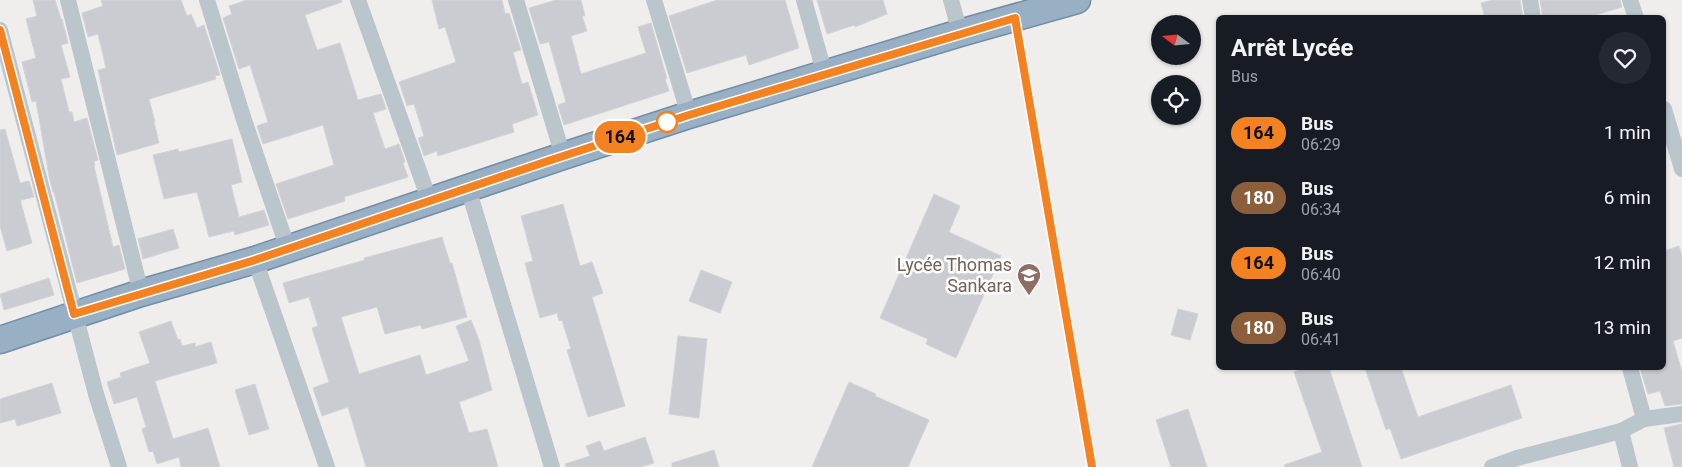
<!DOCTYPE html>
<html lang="fr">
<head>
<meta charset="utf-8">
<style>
	body { margin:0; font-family:Roboto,sans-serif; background:#242831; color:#f1f3f6; height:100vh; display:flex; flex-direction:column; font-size:19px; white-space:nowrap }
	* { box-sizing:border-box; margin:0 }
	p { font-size:16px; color:#9ea1a6 }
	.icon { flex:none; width:28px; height:28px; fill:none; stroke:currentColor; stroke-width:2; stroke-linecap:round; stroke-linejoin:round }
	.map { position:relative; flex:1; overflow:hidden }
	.side { position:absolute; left:1216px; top:15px; width:450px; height:355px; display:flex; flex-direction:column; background:#171b24; border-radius:8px; box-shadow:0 1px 4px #0004 }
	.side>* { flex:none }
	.badge { padding:0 10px; border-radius:16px; font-size:18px; line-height:32px }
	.needle { width:32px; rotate:286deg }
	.controls { position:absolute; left:1151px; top:15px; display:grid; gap:10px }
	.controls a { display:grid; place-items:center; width:50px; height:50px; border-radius:50%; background:#171b24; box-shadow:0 1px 4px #0004; font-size:25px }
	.map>.badge { position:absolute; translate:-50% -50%; box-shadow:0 0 0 2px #fff }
	.round { display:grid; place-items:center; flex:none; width:52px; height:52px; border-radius:26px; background:#242831 }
	.summary { display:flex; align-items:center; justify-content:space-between; height:85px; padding:0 15px }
	h1 { font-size:24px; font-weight:700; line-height:38px }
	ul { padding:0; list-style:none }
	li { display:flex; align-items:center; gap:15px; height:65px; padding:0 15px }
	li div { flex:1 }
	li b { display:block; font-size:19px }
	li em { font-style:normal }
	li .badge { min-width:55px; font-weight:700; text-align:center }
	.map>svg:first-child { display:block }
	.building { fill:#caccd2; stroke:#d1d4d9 }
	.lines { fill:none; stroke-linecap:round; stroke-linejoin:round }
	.trunk-casing { stroke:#708ea7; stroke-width:29 }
	.service { stroke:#bbc5cc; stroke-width:8 }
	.minor { stroke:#bbc5cc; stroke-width:16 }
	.trunk { stroke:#99b0c4; stroke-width:26 }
	.line-casing { stroke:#fff; stroke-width:11 }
	.line { stroke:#f58220; stroke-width:8 }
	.stop-dot { fill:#fff; stroke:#f58220; stroke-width:2.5 }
	.labels { text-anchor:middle; stroke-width:5; stroke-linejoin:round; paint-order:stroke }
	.education-label { font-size:18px; fill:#785e54; stroke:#fff; text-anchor:end }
</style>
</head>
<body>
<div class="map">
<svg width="1682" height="467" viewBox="0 0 1682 467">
	<rect width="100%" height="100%" fill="#f0eded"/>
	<g class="building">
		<polygon points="33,0 55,0 61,19 62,19 68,43 61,45 70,77 61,79 69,112 72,112 74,122 87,118 98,160 94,161 95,166 94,166 113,247 119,245 125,269 77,283 54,192 53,192 49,176 36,101 32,102 22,62 36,58 26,19 37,16"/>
		<polygon points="101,0 181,0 187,16 191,14 197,28 204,25 220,75 215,76 216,79 149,99 155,122 154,122 159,143 117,155 98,70 106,68 98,34 88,37 82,13 103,6"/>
		<polygon points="247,0 341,0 342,2 305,15 317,50 340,43 358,100 381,94 386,109 373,113 385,149 399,144 405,162 403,163 408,177 344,197 345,201 288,219 276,184 334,165 323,125 263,144 257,126 268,122 250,65 239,69 223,18 232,14 229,6"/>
		<polygon points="432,0 502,0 505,14 509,13 521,50 513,52 522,84 528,82 538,115 512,124 514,132 438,156 437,151 424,156 418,138 424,136 414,104 407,106 399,82 456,62 445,27 439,29"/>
		<polygon points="556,0 581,0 585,16 582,16 587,31 571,36 581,74 646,53 638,27 651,23 667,79 665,79 669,91 564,125 558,105 566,102 549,42 540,44 529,8"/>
		<polygon points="717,0 785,0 799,48 749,65 746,55 687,73 669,16"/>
		<polygon points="817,0 883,0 887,14 855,27 854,25 827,34"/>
		<polygon points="1493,0 1520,0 1523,18 1485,18 1481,3"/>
		<polygon points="1540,0 1620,0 1622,7 1586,18 1543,18"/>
		<polygon points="5,129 20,183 29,181 34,197 21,200 21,203 32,243 7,251 0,226 0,130"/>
		<polygon points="232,139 242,182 231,185 239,217 264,210 269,225 235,235 234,231 209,237 197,192 164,199 153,155 178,149 179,152"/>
		<polygon points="934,194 960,206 949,232 1001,256 956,358 926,344 928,339 880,318"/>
		<polygon points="563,204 580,266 592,262 603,293 592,297 625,406 588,417 567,350 571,349 562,320 559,321 557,313 540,318 525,263 533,261 521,216"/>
		<polygon points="173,229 179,248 143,259 138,239"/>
		<polygon points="442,237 450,263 452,263 467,317 422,329 421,325 385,334 377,307 341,317 359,374 420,355 426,375 469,361 456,326 471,320 479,340 492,390 459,402 469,433 487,429 498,467 366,467 348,407 322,416 313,388 329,382 312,328 318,326 309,297 289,303 283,283 365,260 364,258"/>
		<polygon points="1679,246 1682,255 1682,338 1673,341 1682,372 1682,404 1665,406 1660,391 1648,394 1640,368 1664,368 1664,251"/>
		<polygon points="701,270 732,282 720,313 689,301"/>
		<polygon points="49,278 54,295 4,310 0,294"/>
		<polygon points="1178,309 1198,314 1190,340 1171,335"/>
		<polygon points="171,321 178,340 180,339 182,346 195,343 195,347 211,342 217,363 155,381 173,439 208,428 220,467 181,467 179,457 157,464 153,451 149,452 142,429 146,427 137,397 114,404 107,382 121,377 120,373 150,363 139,332"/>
		<polygon points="678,336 707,339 699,418 669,414"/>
		<polygon points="1306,368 1329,368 1362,467 1285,467 1284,465 1322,452 1294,372"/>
		<polygon points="1365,368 1401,368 1418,417 1511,385 1522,418 1401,459 1390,428 1386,430"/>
		<polygon points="849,382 876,394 875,396 929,420 908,467 812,467"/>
		<polygon points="52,383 61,413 17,426 15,419 0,423 0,399"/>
		<polygon points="255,384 269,429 249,435 235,390"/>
		<polygon points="1188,409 1207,467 1171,467 1156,420"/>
		<polygon points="1682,424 1682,467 1674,467 1664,428"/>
		<polygon points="645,437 654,463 641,467 566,467 565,464 590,456 586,446 600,441 604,451"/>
		<polygon points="714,450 719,467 672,467 672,463"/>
	</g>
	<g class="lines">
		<g class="trunk-casing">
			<polyline id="trunk" points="0,340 141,293 255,260 563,156 689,115 960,33 1077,0"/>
		</g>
		<polyline class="service" points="1015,22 1091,467"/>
		<g class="minor">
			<polyline points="68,0 141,293"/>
			<polyline points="207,0 244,120 288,249"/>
			<polyline points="358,0 430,202"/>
			<polyline points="516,0 563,156"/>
			<polyline points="654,0 689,115"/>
			<polyline points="804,0 825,75"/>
			<polyline points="951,0 960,33"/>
			<polyline points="1530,0 1533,18"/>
			<polyline points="1630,0 1636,18"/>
			<polyline points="0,30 96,394 119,467"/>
			<polyline points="1664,109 1682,169"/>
			<polyline points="468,188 552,467"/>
			<polyline points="255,260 327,467"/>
			<polyline points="1630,368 1644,419"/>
			<polyline points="1621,431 1630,467"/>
			<polyline points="1492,467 1517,458 1621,431 1644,419 1682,414"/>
		</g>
		<use href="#trunk" class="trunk"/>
	</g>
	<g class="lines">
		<g class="line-casing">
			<polyline id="line" points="0,30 74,314 255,260 548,161 689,115 1015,18 1092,467"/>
		</g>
		<use href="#line" class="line"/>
	</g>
	<defs>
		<g id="university-pin" transform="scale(1.25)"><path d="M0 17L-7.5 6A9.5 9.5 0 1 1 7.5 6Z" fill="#8d6e63" stroke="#fff"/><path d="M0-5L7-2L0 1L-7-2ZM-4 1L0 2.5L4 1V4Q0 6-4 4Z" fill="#fff"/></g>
	</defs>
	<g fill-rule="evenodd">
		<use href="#university-pin" x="1029" y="275"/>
	</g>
	<circle class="stop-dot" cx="667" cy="122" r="10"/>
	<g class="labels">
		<g class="education-label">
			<text x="1012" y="271">Lycée Thomas<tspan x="1012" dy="21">Sankara</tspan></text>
		</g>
	</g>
</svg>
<div class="controls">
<a><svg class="needle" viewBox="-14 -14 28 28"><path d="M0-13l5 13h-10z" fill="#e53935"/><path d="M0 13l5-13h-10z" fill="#9ea1a6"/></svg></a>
<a><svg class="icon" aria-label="locate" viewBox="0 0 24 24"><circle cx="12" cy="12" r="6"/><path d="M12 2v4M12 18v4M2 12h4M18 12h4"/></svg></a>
</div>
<b class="badge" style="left:620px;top:137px;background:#f58220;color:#111">164</b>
<section class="side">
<div class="summary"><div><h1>Arrêt Lycée</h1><p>Bus</p></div><a class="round"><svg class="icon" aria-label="heart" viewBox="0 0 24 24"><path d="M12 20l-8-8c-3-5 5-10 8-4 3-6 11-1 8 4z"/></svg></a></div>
<ul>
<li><span class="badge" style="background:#f58220;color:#111">164</span><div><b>Bus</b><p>06:29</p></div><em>1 min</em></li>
<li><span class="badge" style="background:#8b5e3c;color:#fff">180</span><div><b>Bus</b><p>06:34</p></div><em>6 min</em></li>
<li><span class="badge" style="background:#f58220;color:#111">164</span><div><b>Bus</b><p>06:40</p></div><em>12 min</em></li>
<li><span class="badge" style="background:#8b5e3c;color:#fff">180</span><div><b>Bus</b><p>06:41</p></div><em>13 min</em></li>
</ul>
</section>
</div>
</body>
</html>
